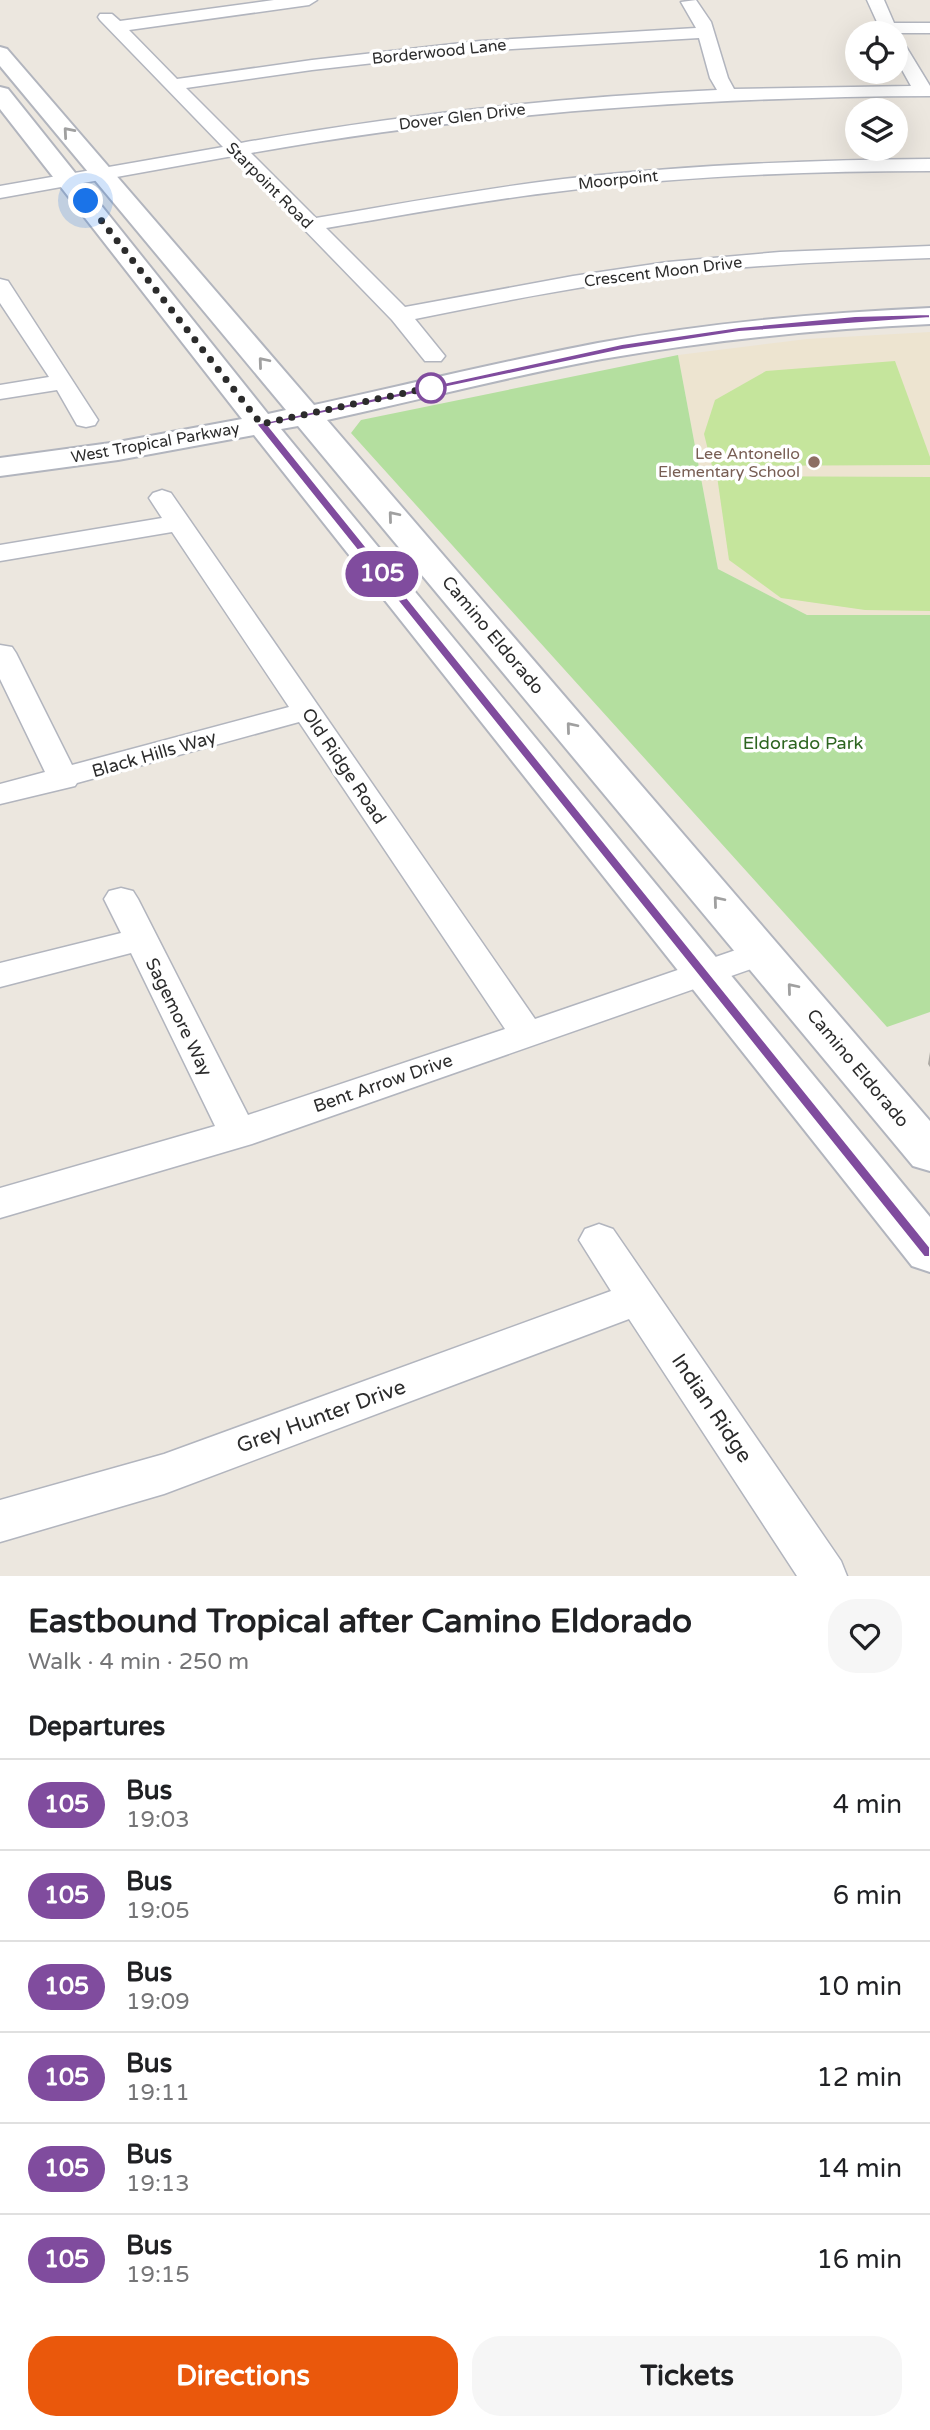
<!DOCTYPE html>
<html lang="en">
<head>
<meta charset="utf-8">
<style>
	body { margin:0; font-family:"Varela Round",sans-serif; background:#f6f6f6; color:#202124; height:100vh; display:flex; flex-direction:column; font-size:26px; white-space:nowrap }
	* { box-sizing:border-box; margin:0 }
	p { font-size:23px; color:#757577 }
	.icon { flex:none; width:38px; height:38px; fill:none; stroke:currentColor; stroke-width:2; stroke-linecap:round; stroke-linejoin:round }
	.map { position:relative; height:1576px; overflow:hidden }
	.side { display:flex; flex-direction:column; background:#fff; flex:1 }
	.side>* { flex:none }
	.badge { padding:0 14px; border-radius:23px; font-size:24px; line-height:46px }
	.controls { position:absolute; left:845px; top:21px; display:grid; gap:14px }
	.controls a { display:grid; place-items:center; width:63px; height:63px; border-radius:50%; background:#fff; box-shadow:0 7px 28px #0002; font-size:35px }
	.you { position:absolute; width:35px; height:35px; margin:-18px; border:5px solid #fff; border-radius:50%; background:#1a73e8; box-shadow:0 0 0 10px #1a73e833 }
	.map>.badge { position:absolute; translate:-50% -50%; box-shadow:0 0 0 4px #fff }
	h2 { padding:0 28px; font-size:26px; line-height:63px }
	.round { display:grid; place-items:center; flex:none; width:74px; height:74px; border-radius:28px; background:#f6f6f6 }
	.headline { display:flex; align-items:center; justify-content:space-between; height:119px; padding:0 28px }
	h1 { font-size:33px; font-weight:700; line-height:52px }
	.primary-button { display:flex; gap:14px; margin-top:auto; padding:14px 28px }
	.primary-button a { flex:1; height:80px; border-radius:28px; background:#ea580c; color:#fff; font-size:28px; font-weight:700; line-height:80px; text-align:center }
	.primary-button a+a { background:#f6f6f6; color:#202124 }
	ul { padding:0; list-style:none }
	li { display:flex; align-items:center; gap:21px; height:91px; padding:0 28px; border-top:2px solid #e0e0e0 }
	li div { flex:1 }
	li b { display:block; font-size:26px }
	li em { font-style:normal }
	li .badge { min-width:77px; font-weight:700; text-align:center }
	.map>svg:first-child { display:block }
	.education { fill:#ede4d0 }
	.green { fill:#b4df9f }
	.pitch { fill:#c5e59c }
	.lines { fill:none; stroke-linecap:round; stroke-linejoin:round }
	.minor-casing { stroke:#b2b5be; stroke-width:3 }
	.secondary-casing { stroke:#b2b5be; stroke-width:4 }
	.minor { fill:#fff; fill-rule:evenodd }
	.secondary { fill:#fff; fill-rule:evenodd }
	.wall { fill:#aca9a3 }
	.oneway { stroke:#a0a0a0 }
	.line { fill:#804c9e; stroke:#fff; stroke-width:2 }
	.walk { stroke:#2c2c2c; stroke-width:7; stroke-dasharray:0 12.6 }
	.stop-dot { fill:#fff; stroke:#804c9e; stroke-width:3.5 }
	.education-dot { fill:#8d6e63; stroke:#fff; stroke-width:2.5 }
	.labels { text-anchor:middle; stroke-width:7; stroke-linejoin:round; paint-order:stroke }
	.far-street-label { font-size:16px; fill:#2c2c2c; stroke:#fff }
	.far-education-label { font-size:16px; fill:#785e54; stroke:#fff; text-anchor:end }
	.street-label { font-size:18px; fill:#2c2c2c; stroke:#fff }
	.park-label { font-size:18px; fill:#2d6520; stroke:#fff }
	.near-street-label { font-size:21px; fill:#2c2c2c; stroke:#fff }
</style>
</head>
<body>
<div class="map">
<svg width="930" height="1576" viewBox="0 0 930 1576">
	<rect width="100%" height="100%" fill="#ece7df"/>
	<polygon class="education" points="930,332 930,615 807,615 718,569 678,355 807,339"/>
	<polygon class="green" points="678,355 718,569 807,615 930,615 930,1012 887,1027 351,433 361,420"/>
	<g class="pitch">
		<polygon points="895,361 930,457 930,465 712,466 704,434 715,400 766,371"/>
		<polygon points="717,476 930,477 930,611 865,610 781,598 729,560"/>
	</g>
	<g class="lines">
		<g class="minor-casing">
			<g id="minor">
				<path d="M 274,0 L 317,0 L 309,5 L 129,30 L 177,79 L 312,60 L 480,41 L 696,28 L 681,2 L 696,0 L 711,22 L 728,78 L 734,89 L 911,86 L 896,59 L 896,39 L 902,40 L 930,86 L 930,96 C 702,97 476,113 251,153 L 316,218 C 398,204 480,189 563,179 C 685,165 807,160 930,159 L 930,171 C 807,171 685,176 563,191 C 484,200 405,215 326,228 L 405,307 L 573,276 L 668,262 L 780,252 L 930,246 L 930,258 C 843,261 755,264 668,275 C 583,285 499,302 415,319 L 445,356 L 441,361 L 425,361 L 392,320 L 233,156 L 0,198 L 0,186 L 223,147 L 100,20 L 98,17 L 100,14 L 112,14 L 120,21 ZM 699,38 L 710,78 L 717,90 C 557,97 399,115 241,143 L 186,88 L 312,70 L 480,51 Z"/>
				<polygon points="867,0 884,0 894,23 930,23 930,33 898,33 896,36 896,33 882,33"/>
				<polygon points="0,279 8,281 98,420 95,425 86,427 77,425 57,390 0,399 0,385 49,377 0,303"/>
				<polygon points="162,490 171,493 535,1019 762,941 774,945 779,953 774,961 252,1144 0,1218 0,1188 215,1126 131,953 0,987 0,963 121,933 104,899 109,891 121,888 133,891 138,899 248,1115 505,1029 299,722 77,783 75,786 0,804 0,784 45,772 0,679 0,645 12,647 16,653 72,765 289,707 172,532 0,561 0,545 162,518 149,498 153,493"/>
				<polygon points="599,1224 613,1229 841,1561 847,1576 797,1576 629,1319 164,1494 0,1542 0,1500 164,1454 611,1291 579,1240 585,1229"/>
			</g>
		</g>
		<g class="secondary-casing">
			<path id="secondary" d="M 0,47 L 7,49 L 314,405 C 409,384 503,361 598,343 C 708,323 819,313 930,308 L 930,324 C 820,329 711,340 602,359 C 510,376 418,400 327,420 L 930,1121 L 930,1171 L 913,1166 L 298,426 L 281,429 L 930,1217 L 930,1272 L 912,1266 L 254,435 L 118,460 L 0,476 L 0,458 L 118,442 L 242,419 L 0,109 L 0,87 L 8,89 L 268,414 L 286,410 L 0,66 Z"/>
		</g>
		<use href="#minor" class="minor"/>
		<use href="#secondary" class="secondary"/>
	</g>
	<polygon class="wall" points="930,1052 930,1067 928,1064"/>
	<defs><path id="oneway-chevron" d="M-2-3.5L2.5 0L-2 3.5" fill="none" stroke-width="1.6" stroke-linecap="round" stroke-linejoin="round" transform="scale(1.75)"/></defs>
	<g class="oneway">
		<use href="#oneway-chevron" transform="translate(68 132) rotate(-131)"/>
		<use href="#oneway-chevron" transform="translate(263 362) rotate(-130)"/>
		<use href="#oneway-chevron" transform="translate(393 516) rotate(-130)"/>
		<use href="#oneway-chevron" transform="translate(571 727) rotate(-130)"/>
		<use href="#oneway-chevron" transform="translate(718 901) rotate(-130)"/>
		<use href="#oneway-chevron" transform="translate(792 988) rotate(-130)"/>
	</g>
	<polygon class="line" points="930,314 930,318 739,332 622,350 268,425 930,1247 930,1257 924,1257 256,424 622,344 739,327 855,316"/>
	<g class="lines">
		<polyline class="walk" points="86,201 261,424 433,387 431,388"/>
	</g>
	<circle class="stop-dot" cx="431" cy="388" r="14"/>
	<circle class="education-dot" cx="814" cy="462" r="7"/>
	<g class="labels">
		<g class="far-street-label">
			<text transform="translate(439 51) rotate(-6)" y="6">Borderwood Lane</text>
			<text transform="translate(462 116) rotate(-7)" y="6">Dover Glen Drive</text>
			<text transform="translate(618 179) rotate(-6)" y="6">Moorpoint</text>
			<text transform="translate(270 185) rotate(45)" y="6">Starpoint Road</text>
			<text transform="translate(663 271) rotate(-7)" y="6">Crescent Moon Drive</text>
			<text transform="translate(155 442) rotate(-10)" y="6">West Tropical Parkway</text>
		</g>
		<g class="far-education-label">
			<text x="800" y="459">Lee Antonello<tspan x="800" dy="18">Elementary School</tspan></text>
		</g>
		<g class="street-label">
			<text transform="translate(493 635) rotate(50)" y="6">Camino Eldorado</text>
			<text transform="translate(154 754) rotate(-16)" y="6">Black Hills Way</text>
			<text transform="translate(344 766) rotate(56)" y="6">Old Ridge Road</text>
			<text transform="translate(179 1017) rotate(64)" y="6">Sagemore Way</text>
			<text transform="translate(858 1068) rotate(50)" y="6">Camino Eldorado</text>
			<text transform="translate(383 1083) rotate(-19)" y="6">Bent Arrow Drive</text>
		</g>
		<g class="park-label">
			<text x="803" y="749">Eldorado Park</text>
		</g>
		<g class="near-street-label">
			<text transform="translate(712 1408) rotate(56)" y="7">Indian Ridge</text>
			<text transform="translate(321 1416) rotate(-20)" y="7">Grey Hunter Drive</text>
		</g>
	</g>
</svg>
<div class="controls">
<a><svg class="icon" aria-label="locate" viewBox="0 0 24 24"><circle cx="12" cy="12" r="6"/><path d="M12 2v4M12 18v4M2 12h4M18 12h4"/></svg></a>
<a><svg class="icon" aria-label="layers" viewBox="0 0 24 24"><path d="M12 4l9 5-9 5-9-5zM3 14l9 5 9-5"/></svg></a>
</div>
<div class="you" style="left:86px;top:201px"></div>
<b class="badge" style="left:382px;top:574px;background:#804c9e;color:#fff">105</b>
</div>
<section class="side">
<div class="headline"><div><h1>Eastbound Tropical after Camino Eldorado</h1><p>Walk · 4 min · 250 m</p></div><a class="round"><svg class="icon" aria-label="heart" viewBox="0 0 24 24"><path d="M12 20l-8-8c-3-5 5-10 8-4 3-6 11-1 8 4z"/></svg></a></div>
<h2>Departures</h2>
<ul>
<li><span class="badge" style="background:#804c9e;color:#fff">105</span><div><b>Bus</b><p>19:03</p></div><em>4 min</em></li>
<li><span class="badge" style="background:#804c9e;color:#fff">105</span><div><b>Bus</b><p>19:05</p></div><em>6 min</em></li>
<li><span class="badge" style="background:#804c9e;color:#fff">105</span><div><b>Bus</b><p>19:09</p></div><em>10 min</em></li>
<li><span class="badge" style="background:#804c9e;color:#fff">105</span><div><b>Bus</b><p>19:11</p></div><em>12 min</em></li>
<li><span class="badge" style="background:#804c9e;color:#fff">105</span><div><b>Bus</b><p>19:13</p></div><em>14 min</em></li>
<li><span class="badge" style="background:#804c9e;color:#fff">105</span><div><b>Bus</b><p>19:15</p></div><em>16 min</em></li>
</ul>
<div class="primary-button"><a>Directions</a><a>Tickets</a></div>
</section>
</body>
</html>
